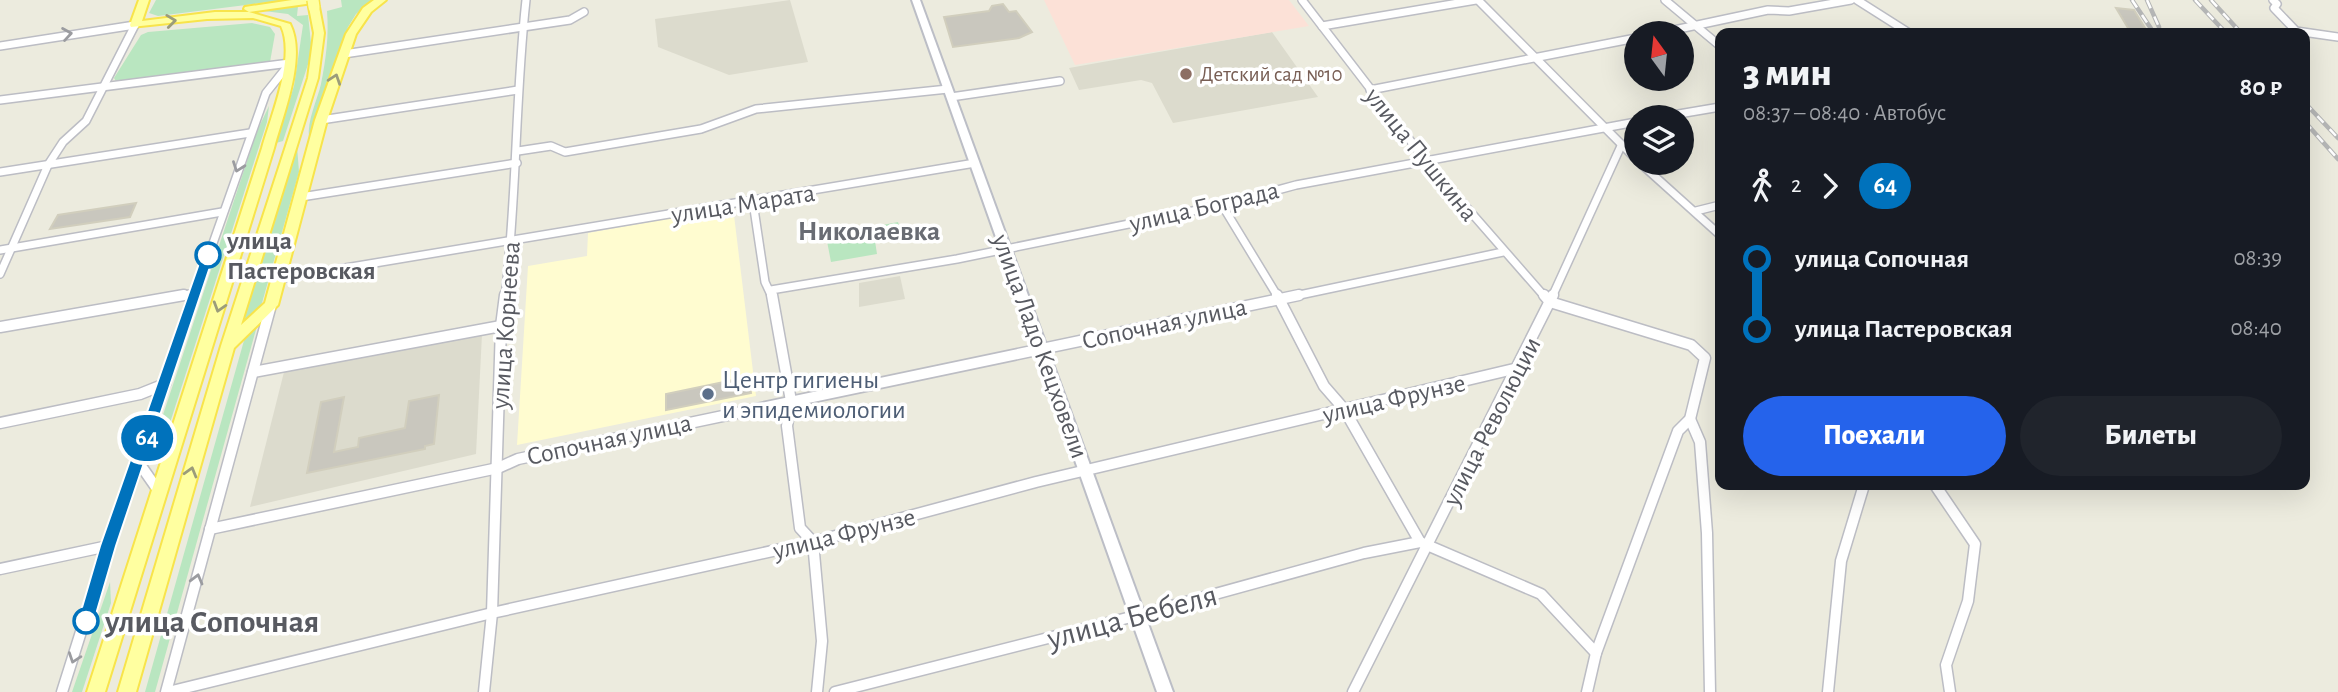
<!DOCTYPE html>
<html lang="ru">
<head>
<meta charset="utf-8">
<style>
	body { margin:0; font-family:"Alegreya Sans",sans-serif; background:#20242c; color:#f1f3f6; height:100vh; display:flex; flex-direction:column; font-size:26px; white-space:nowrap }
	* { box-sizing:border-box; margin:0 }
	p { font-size:23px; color:#9ea1a6 }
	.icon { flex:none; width:38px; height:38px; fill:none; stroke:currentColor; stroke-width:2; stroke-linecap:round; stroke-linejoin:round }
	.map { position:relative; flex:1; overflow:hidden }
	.panel { position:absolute; left:1715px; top:28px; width:595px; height:462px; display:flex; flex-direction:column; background:#171b24; border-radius:14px; box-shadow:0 7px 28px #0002 }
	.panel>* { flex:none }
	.badge { padding:0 14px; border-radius:23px; font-size:24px; line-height:46px }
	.needle { width:46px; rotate:345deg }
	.fabs { position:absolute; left:1624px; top:21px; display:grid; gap:14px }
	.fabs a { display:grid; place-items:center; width:70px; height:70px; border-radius:50%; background:#171b24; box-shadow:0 7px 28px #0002; font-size:35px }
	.map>.badge { position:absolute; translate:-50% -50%; box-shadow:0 0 0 4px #fff }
	.legs { display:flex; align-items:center; gap:10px; height:77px; padding:0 28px; font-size:23px }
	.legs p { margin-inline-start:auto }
	.summary { display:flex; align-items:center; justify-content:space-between; height:119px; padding:0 28px }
	h1 { font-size:38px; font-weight:800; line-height:52px }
	.action { display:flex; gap:14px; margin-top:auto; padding:14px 28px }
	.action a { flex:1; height:80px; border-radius:42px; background:#2563eb; color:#fff; font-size:28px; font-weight:800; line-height:80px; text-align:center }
	.action a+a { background:#20242c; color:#f1f3f6 }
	ul { padding:0 28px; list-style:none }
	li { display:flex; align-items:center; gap:24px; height:70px; font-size:26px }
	li i { display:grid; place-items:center; width:10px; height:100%; margin:0 9px; background:currentColor }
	li i::after { content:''; width:18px; height:18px; margin:-9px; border:5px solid; border-radius:50%; background:#171b24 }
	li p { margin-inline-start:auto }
	li:first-child i { background:linear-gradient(#0000 50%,currentColor 0) }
	li:last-child i { background:linear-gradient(currentColor 50%,#0000 0) }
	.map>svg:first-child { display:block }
	.commercial { fill:#fffcd0 }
	.education { fill:#dcdbcd }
	.medical { fill:#fce1d7 }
	.green { fill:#b9e6c0 }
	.building { fill:#c9c7be; stroke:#d1cebd; stroke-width:2 }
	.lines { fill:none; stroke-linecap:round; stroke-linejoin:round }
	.street-far1-casing { stroke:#bcbdc4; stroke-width:10 }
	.street-casing { stroke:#bcbdc4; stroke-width:13 }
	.secondary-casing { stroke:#bcbec6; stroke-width:4 }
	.primary-casing { stroke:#f8e44b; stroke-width:4 }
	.street-far1 { stroke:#fff; stroke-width:7 }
	.street { stroke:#fff; stroke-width:10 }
	.secondary { fill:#fff; fill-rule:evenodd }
	.primary { fill:#ffffa0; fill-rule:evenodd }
	.rail-casing { stroke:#b5b6b6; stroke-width:4.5 }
	.rail { stroke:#fff; stroke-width:2.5; stroke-dasharray:9; stroke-linecap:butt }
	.primary-bridge-casing { stroke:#f8e44b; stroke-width:14; stroke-linecap:butt }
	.primary-bridge { stroke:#ffffa0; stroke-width:11 }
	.oneway { stroke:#9b9c7a }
	.oneway2 { stroke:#9b9ca0 }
	.line-1 { fill:#0072bc; stroke:#fff; stroke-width:2 }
	.education-dot { fill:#8d6e63; stroke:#fff; stroke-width:2.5 }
	.stop-1-dot { fill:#fff; stroke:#0072bc; stroke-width:3.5 }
	.service-dot { fill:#5c6f8a; stroke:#fff; stroke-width:2.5 }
	.labels { text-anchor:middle; stroke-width:7; stroke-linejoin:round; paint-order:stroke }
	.far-education-label { font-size:21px; fill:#785e54; stroke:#fff; text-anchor:start }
	.street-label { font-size:26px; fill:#585a61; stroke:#fff }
	.stop-label { font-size:26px; font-weight:bold; fill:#585a61; stroke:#fff; text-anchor:start }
	.service-label { font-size:26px; fill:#4e5e75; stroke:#fff; text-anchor:start }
	.neighbourhood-label { font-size:28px; font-weight:bold; fill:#696c73; stroke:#fff }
	.near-street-label { font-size:32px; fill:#585a61; stroke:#fff }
	.near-stop-label { font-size:32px; font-weight:bold; fill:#585a61; stroke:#fff; text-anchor:start }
</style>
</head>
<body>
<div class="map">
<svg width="2338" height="692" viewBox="0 0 2338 692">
	<rect width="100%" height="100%" fill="#ecebde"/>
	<polygon class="commercial" points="733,207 756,396 517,445 528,266 587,256 588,233"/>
	<g class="education">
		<polygon points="790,0 808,62 729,75 658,47 655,19"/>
		<polygon points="1272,32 1318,97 1173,123 1152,83 1141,80 1079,90 1069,68"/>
		<polygon points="900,276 905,299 859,307 859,283"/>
		<polygon points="482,334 476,454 250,507 284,372"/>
	</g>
	<polygon class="medical" points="1044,0 1289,0 1309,26 1075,65"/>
	<g class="green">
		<polygon points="156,0 285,0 158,16 149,13"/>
		<path d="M 341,0 L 373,0 L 356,14 L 348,27 L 309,138 C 307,120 317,101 321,84 C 326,59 329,36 327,11 L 342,7 Z"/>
		<polygon points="298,6 297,16 308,15 312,52 283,141 276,143 294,86 303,25 288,14 264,11"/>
		<polygon points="252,23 270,27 275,34 270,62 117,83 114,78 141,35 148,32"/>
		<polygon points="269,106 267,122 157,463 152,448 257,131"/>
		<polygon points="297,146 299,172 262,303 253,316 241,325"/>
		<polygon points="898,222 902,236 875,241 877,254 831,262 826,236"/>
		<polygon points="257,326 155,692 145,692 245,337"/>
		<polygon points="110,582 111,603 82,692 72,692"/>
	</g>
	<g class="building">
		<polygon points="1003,4 1009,12 1016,11 1032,32 1019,38 953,47 944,17 989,11 992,6"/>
		<polygon points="2116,8 2134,10 2148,33 2131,33"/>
		<polygon points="136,203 130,217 50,229 58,215"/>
		<polygon points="748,377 751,393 666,410 666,394"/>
		<polygon points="439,395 434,444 425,446 425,449 307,473 321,402 344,397 334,452 358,447 359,438 405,428 409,401"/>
	</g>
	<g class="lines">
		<g class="street-far1-casing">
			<g id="street-far1">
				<polyline points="1302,0 1426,161 1545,297"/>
				<polyline points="1478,0 1636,159"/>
				<polyline points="1665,0 1720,46"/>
				<polyline points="1857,0 1909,33"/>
				<polyline points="2273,0 2277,4 2274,8 2296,31 2338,37"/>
				<polyline points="1322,26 1476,0"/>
				<polyline points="1660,33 1768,10 1789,11 1851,0"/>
				<polyline points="0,46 135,25"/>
				<polyline points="344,54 570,20 584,12"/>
				<polyline points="1370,90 1636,38"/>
				<polyline points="951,97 1060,81"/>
				<polyline points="0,100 290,63"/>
				<polyline points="1661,117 1720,107"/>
				<polyline points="321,120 518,90"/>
				<polyline points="518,151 551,146 565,152 701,129 756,109 948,89"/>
				<polyline points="1640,163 1720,235"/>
				<polyline points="0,172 250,133"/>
				<polyline points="301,197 517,163"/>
				<polyline points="753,202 765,282 772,297"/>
				<polyline points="1222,205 1278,297"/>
				<polyline points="1696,211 1720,205"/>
				<polyline points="0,250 222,212"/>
				<polyline points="0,274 48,165 63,142 86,121 135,25"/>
				<polyline points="279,279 975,163"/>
				<polyline points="771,290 957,259 1222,205 1296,185 1636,122"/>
				<polyline points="174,297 195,293"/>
				<polyline points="194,297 266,93 290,63"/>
				<path d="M 505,297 C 517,198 515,99 526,0"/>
				<polyline points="1290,297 1503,252"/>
				<polyline points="1552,297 1621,146"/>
			</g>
		</g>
		<g class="street-casing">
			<g id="street">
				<polyline points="772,295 791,401 787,426 800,528 813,542 822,641 817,692"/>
				<polyline points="1277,295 1324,386 1344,409 1420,542"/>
				<polyline points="1544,295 1550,302 1691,345 1705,358 1690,419 1678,431 1596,653 1587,692"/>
				<polyline points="0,327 184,295"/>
				<polyline points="253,372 501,326"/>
				<polyline points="1690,419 1700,442 1707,533 1710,692"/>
				<polyline points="0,423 140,394 165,384"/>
				<polyline points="139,463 160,493"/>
				<polyline points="1935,485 1975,544 1968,601 1946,665 1950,692"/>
				<polyline points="210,529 498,468 518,459 1299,295"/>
				<polyline points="0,569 108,546"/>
				<polyline points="62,692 108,546 194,295"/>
				<polyline points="166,692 271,305"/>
				<polyline points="168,692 492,613 813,542 1036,482 1518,368"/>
				<polyline points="484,692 492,613 501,326 505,295"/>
				<polyline points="835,692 1139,615 1364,553 1420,542 1541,594 1596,653"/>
				<polyline points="1353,692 1553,295"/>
				<polyline points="1828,692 1841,561 1864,485"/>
			</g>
		</g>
		<g class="secondary-casing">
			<polygon id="secondary" points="912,0 920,0 1173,692 1157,692"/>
		</g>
		<g class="primary-casing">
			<g id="primary">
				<path d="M 139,0 L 149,0 L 142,21 L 215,12 L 249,12 L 244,9 L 245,7 L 292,0 L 318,0 L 313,3 L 249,12 L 290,24 C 307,57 283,114 274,148 L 105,692 L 87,692 L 262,148 C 271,116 296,57 281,26 L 253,18 L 207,19 L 131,27 L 130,25 Z"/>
				<polygon points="374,0 386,0 371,12 356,34 327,120 278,305 234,348 136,692 118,692 221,346 308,78 314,33 309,7 314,4 319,7 324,33 318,78 241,325 265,303 315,120 346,34 363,8"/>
			</g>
		</g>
		<use href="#street-far1" class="street-far1"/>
		<use href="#street" class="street"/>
		<use href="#secondary" class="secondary"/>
		<use href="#primary" class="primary"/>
		<g class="rail-casing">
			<g id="rail">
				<polyline points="2132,0 2154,33"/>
				<polyline points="2147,0 2159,27"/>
				<polyline points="2195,0 2226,33"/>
				<polyline points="2211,0 2241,33"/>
				<polyline points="2305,103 2338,138"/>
				<polyline points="2305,122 2338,159"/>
			</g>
		</g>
		<use href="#rail" class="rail"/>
		<g class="primary-bridge-casing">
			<polyline id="primary-bridge" points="313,0 314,7"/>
		</g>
		<use href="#primary-bridge" class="primary-bridge"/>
	</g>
	<defs><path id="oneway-chevron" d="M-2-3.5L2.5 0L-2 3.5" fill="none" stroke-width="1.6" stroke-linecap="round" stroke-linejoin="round" transform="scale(1.75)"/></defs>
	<g class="oneway">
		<use href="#oneway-chevron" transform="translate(171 21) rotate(-7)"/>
		<use href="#oneway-chevron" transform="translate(335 79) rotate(-71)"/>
		<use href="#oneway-chevron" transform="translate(219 307) rotate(107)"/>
		<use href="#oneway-chevron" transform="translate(191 472) rotate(-74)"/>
	</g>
	<g class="oneway2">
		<use href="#oneway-chevron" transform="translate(67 34) rotate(-9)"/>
		<use href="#oneway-chevron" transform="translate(238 167) rotate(110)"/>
		<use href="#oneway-chevron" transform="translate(197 579) rotate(-75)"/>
		<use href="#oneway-chevron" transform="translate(74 658) rotate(109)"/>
	</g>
	<polygon class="line-1" points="203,252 214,255 116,546 94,621 86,628 78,621 100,546"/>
	<circle class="education-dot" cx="1186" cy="74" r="7"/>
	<g class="stop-1-dot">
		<circle cx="208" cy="255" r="12"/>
		<circle cx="86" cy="621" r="12"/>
	</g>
	<circle class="service-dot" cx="708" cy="394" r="7"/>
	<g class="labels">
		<g class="far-education-label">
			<text x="1200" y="81">Детский сад №10</text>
		</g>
		<g class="street-label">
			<text transform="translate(1422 154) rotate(51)" y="9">улица Пушкина</text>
			<text transform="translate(743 203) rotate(-9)" y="9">улица Марата</text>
			<text transform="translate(1204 206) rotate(-13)" y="9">улица Бограда</text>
			<text transform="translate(1164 323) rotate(-12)" y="9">Сопочная улица</text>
			<text transform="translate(505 325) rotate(-86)" y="9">улица Корнеева</text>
			<text transform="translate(1041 346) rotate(70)" y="9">улица Ладо Кецховели</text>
			<text transform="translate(1394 398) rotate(-13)" y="9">улица Фрунзе</text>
			<text transform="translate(1491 421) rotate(-63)" y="9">улица Революции</text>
			<text transform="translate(609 439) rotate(-12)" y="9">Сопочная улица</text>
			<text transform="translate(844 533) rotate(-14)" y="9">улица Фрунзе</text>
		</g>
		<g class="stop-label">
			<text x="227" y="249">улица<tspan x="227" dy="30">Пастеровская</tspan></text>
		</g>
		<g class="service-label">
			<text x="722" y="388">Центр гигиены<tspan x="722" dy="30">и эпидемиологии</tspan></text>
		</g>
		<g class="neighbourhood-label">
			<text x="869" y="240">Николаевка</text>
		</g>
		<g class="near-street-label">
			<text transform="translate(1132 616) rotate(-15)" y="11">улица Бебеля</text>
		</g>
		<g class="near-stop-label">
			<text x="105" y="632">улица Сопочная</text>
		</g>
	</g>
</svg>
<div class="fabs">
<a><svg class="needle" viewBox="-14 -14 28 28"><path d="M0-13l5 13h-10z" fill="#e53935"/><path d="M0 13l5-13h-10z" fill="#9ea1a6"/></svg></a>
<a><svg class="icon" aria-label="layers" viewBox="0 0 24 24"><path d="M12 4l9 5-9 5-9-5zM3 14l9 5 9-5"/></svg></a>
</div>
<b class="badge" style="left:147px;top:438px;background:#0072bc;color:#fff">64</b>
<section class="panel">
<div class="summary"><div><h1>3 мин</h1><p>08:37 – 08:40 · Автобус</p></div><b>80 ₽</b></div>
<div class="legs"><svg class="icon" aria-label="walk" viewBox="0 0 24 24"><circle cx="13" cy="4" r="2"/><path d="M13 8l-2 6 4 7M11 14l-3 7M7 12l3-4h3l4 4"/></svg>2<svg class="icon" aria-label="forward" viewBox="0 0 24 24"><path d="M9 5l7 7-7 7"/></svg><b class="badge" style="background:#0072bc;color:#fff">64</b></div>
<ul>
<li><i style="color:#0072bc"></i><b>улица Сопочная</b><p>08:39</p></li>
<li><i style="color:#0072bc"></i><b>улица Пастеровская</b><p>08:40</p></li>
</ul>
<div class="action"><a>Поехали</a><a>Билеты</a></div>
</section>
</div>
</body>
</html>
